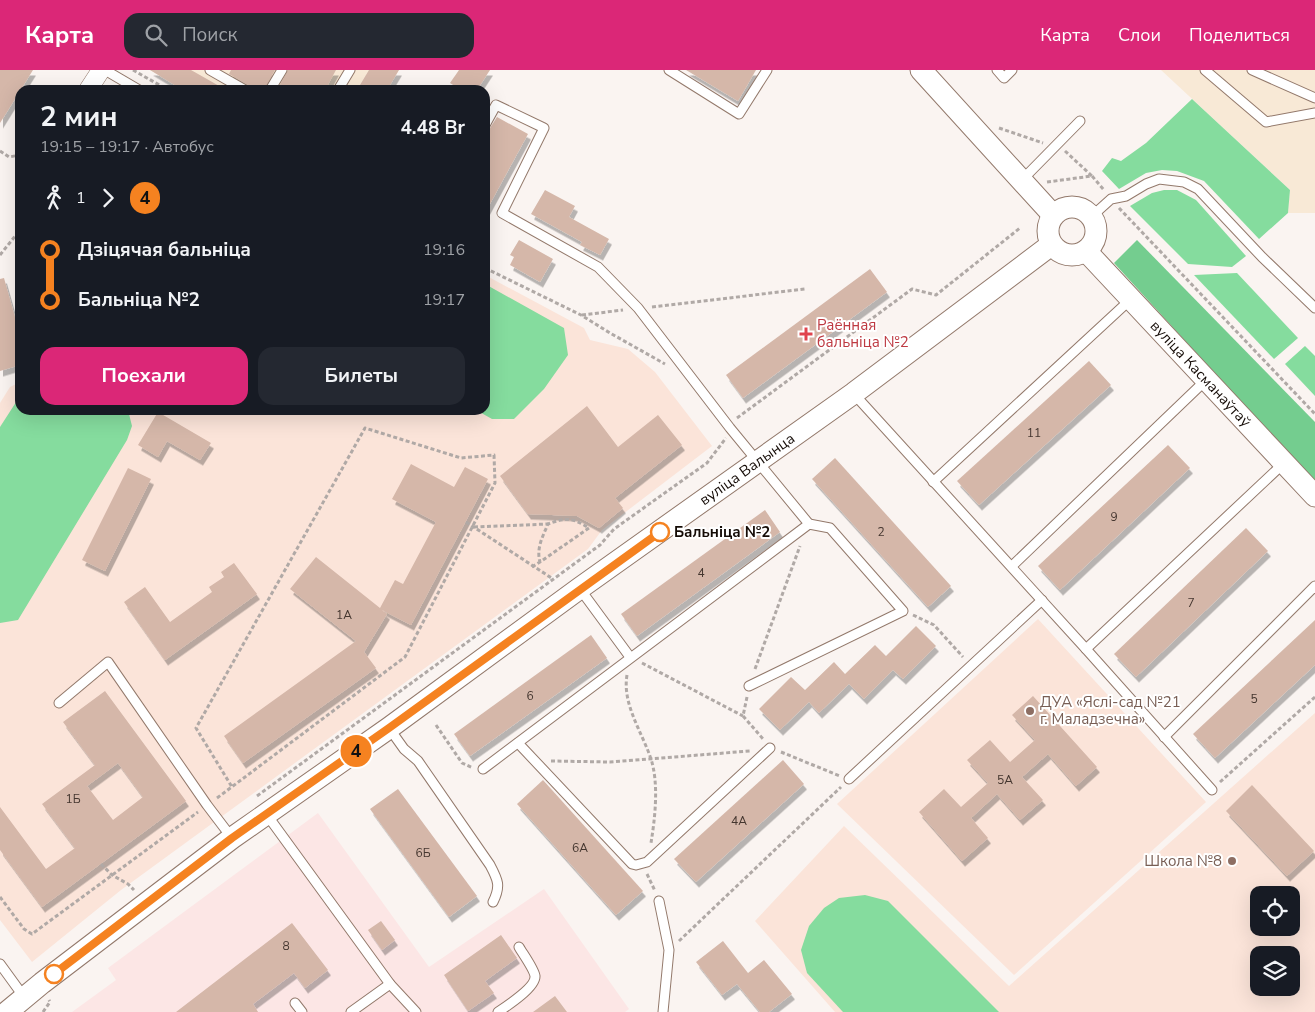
<!DOCTYPE html>
<html lang="ru">
<head>
<meta charset="utf-8">
<style>
	body { margin:0; font-family:"Nunito Sans",sans-serif; background:#242831; color:#f1f3f6; height:100vh; display:flex; flex-direction:column; font-size:19px; white-space:nowrap }
	* { box-sizing:border-box; margin:0 }
	p { font-size:16px; color:#9ea1a6 }
	.icon { flex:none; width:28px; height:28px; fill:none; stroke:currentColor; stroke-width:2; stroke-linecap:round; stroke-linejoin:round }
	.map { position:relative; flex:1; overflow:hidden }
	.panel { position:absolute; left:15px; top:15px; width:475px; height:330px; display:flex; flex-direction:column; background:#171b24; border-radius:15px; box-shadow:0 5px 20px #0002 }
	.panel>* { flex:none }
	.badge { padding:0 10px; border-radius:16px; font-size:18px; line-height:32px }
	.controls { position:absolute; left:1250px; top:816px; display:grid; gap:10px }
	.controls a { display:grid; place-items:center; width:50px; height:50px; border-radius:10px; background:#171b24; box-shadow:0 5px 20px #0002; font-size:25px }
	.map>.badge { position:absolute; translate:-50% -50%; box-shadow:0 0 0 2px #fff }
	.legs { display:flex; align-items:center; gap:8px; height:55px; padding:0 25px; font-size:16px }
	.legs p { margin-inline-start:auto }
	.overview { display:flex; align-items:center; justify-content:space-between; height:85px; padding:0 25px }
	h1 { font-size:28px; font-weight:700; line-height:38px }
	.primary-button { display:flex; gap:10px; margin-top:auto; padding:10px 25px }
	.primary-button a { flex:1; height:58px; border-radius:15px; background:#db2777; color:#fff; font-size:20px; font-weight:700; line-height:58px; text-align:center }
	.primary-button a+a { background:#242831; color:#f1f3f6 }
	ul { padding:0 25px; list-style:none }
	li { display:flex; align-items:center; gap:18px; height:50px; font-size:19px }
	li i { display:grid; place-items:center; width:8px; height:100%; margin:0 6px; background:currentColor }
	li i::after { content:''; width:12px; height:12px; margin:-6px; border:4px solid; border-radius:50%; background:#171b24 }
	li p { margin-inline-start:auto }
	li:first-child i { background:linear-gradient(#0000 50%,currentColor 0) }
	li:last-child i { background:linear-gradient(currentColor 50%,#0000 0) }
	header { display:flex; align-items:center; gap:30px; box-sizing:border-box; height:70px; padding:0 25px; background:#db2777; color:#fff }
	header strong { font-size:24px }
	nav { display:flex; gap:28px; margin-inline-start:auto; font-size:18px }
	.search { width:350px; height:45px; background:#242831; display:flex; align-items:center; gap:12px; box-sizing:border-box; padding:0 18px; border-radius:15px; color:#9ea1a6; font-size:19px }
	.map>svg:first-child { display:block }
	.built { fill:#fbe4d9; fill-rule:evenodd }
	.industrial { fill:#f8e9d6 }
	.medical { fill:#fce6e5 }
	.green { fill:#85dc9e }
	.forest { fill:#74cd8f }
	.building { fill:#d5b7a9; fill-rule:evenodd; filter:url(#shadow) }
	.lines { fill:none; stroke-linecap:round; stroke-linejoin:round }
	.service-casing { stroke:#93796b; stroke-width:11 }
	.minor-casing { stroke:#93796b; stroke-width:19 }
	.tertiary-casing { stroke:#93796b; stroke-width:23 }
	.path { stroke:#b0a9a6; stroke-width:3; stroke-dasharray:4 2.5; stroke-linecap:butt }
	.service { stroke:#fff; stroke-width:9 }
	.minor { stroke:#fff; stroke-width:18 }
	.tertiary { stroke:#fff; stroke-width:21 }
	.line-1-casing { stroke:#fff; stroke-width:11 }
	.line-1 { stroke:#f58220; stroke-width:8 }
	.health-dot { fill:#e0444e; stroke:#fff; stroke-width:2 }
	.stop-1-dot { fill:#fff; stroke:#f58220; stroke-width:2.5 }
	.education-dot { fill:#8d6e63; stroke:#fff; stroke-width:2 }
	.labels { text-anchor:middle; stroke-width:4; stroke-linejoin:round; paint-order:stroke }
	.number-label { font-size:12px; fill:#44362f }
	.health-label { font-size:15px; fill:#be3a42; stroke:#fff; text-anchor:start }
	.street-label { font-size:15px; fill:#140b06; stroke:#fff }
	.stop-label { font-size:15px; font-weight:bold; fill:#140b06; stroke:#fff; text-anchor:start }
	.education-label { font-size:15px; fill:#785e54; stroke:#fff; text-anchor:start }
</style>
</head>
<body>
<header>
<strong>Карта</strong>
<div class="search"><svg class="icon" aria-label="search" viewBox="0 0 24 24"><circle cx="10" cy="10" r="6"/><path d="M15 15l6 6"/></svg>Поиск</div>
<nav><a>Карта</a><a>Слои</a><a>Поделиться</a></nav>
</header>
<div class="map">
<svg width="1315" height="942" viewBox="0 0 1315 942">
	<defs>
		<filter id="shadow"><feDropShadow dx="3" dy="5.5" stdDeviation="0" flood-color="#0004"/></filter>
	</defs>
	<rect width="100%" height="100%" fill="#faf4f1"/>
	<g class="built">
		<polygon points="485,205 584,258 590,270 628,279 655,302 712,376 602,460 588,479 121,820 32,892 0,850 0,333 10,317 20,312 20,340 485,340"/>
		<polygon points="1038,549 1206,732 1014,905 837,734"/>
		<path d="M 1315,643 L 1315,942 L 835,942 L 755,851 L 844,756 L 1009,916 ZM 1259,825 L 1291,825 L 1291,858 L 1259,858 ZM 1259,885 L 1291,885 L 1291,918 L 1259,918 Z"/>
	</g>
	<g class="industrial">
		<polygon points="150,0 399,0 387,20 183,20"/>
		<polygon points="1161,0 1315,0 1315,143 1288,143 1290,120"/>
	</g>
	<polygon class="medical" points="318,743 429,897 544,819 629,939 625,942 72,942 116,910 108,898"/>
	<g class="green">
		<polygon points="1192,29 1290,120 1288,143 1259,169 1204,111 1177,101 1162,100 1146,103 1119,119 1102,101 1112,88 1121,91 1146,73"/>
		<polygon points="1164,120 1177,120 1196,130 1246,186 1232,197 1188,194 1130,136 1152,123"/>
		<polygon points="1237,203 1298,268 1274,289 1194,205"/>
		<polygon points="485,214 564,258 568,285 544,319 514,349 492,349 476,340 485,340"/>
		<polygon points="1305,276 1315,286 1315,326 1285,294"/>
		<polygon points="20,326 20,340 128,340 132,356 127,370 18,550 0,553 0,357"/>
		<polygon points="865,825 888,831 999,942 843,942 807,903 801,880 809,856 824,838 839,828"/>
	</g>
	<polygon class="forest" points="1137,170 1315,352 1315,413 1114,193"/>
	<g class="building">
		<polygon points="0,0 33,0 0,53"/>
		<polygon points="150,0 191,0 221,17 223,15 232,20 183,20"/>
		<polygon points="231,0 275,0 264,20 251,20 248,15 229,4"/>
		<polygon points="288,0 336,0 325,20 277,20"/>
		<polygon points="369,0 399,0 387,20 357,20"/>
		<polygon points="459,0 490,0 477,20 461,20 450,13"/>
		<polygon points="686,0 756,0 738,31"/>
		<polygon points="497,47 528,64 485,143 485,61 490,58"/>
		<polygon points="545,120 575,136 569,147 609,169 600,185 580,175 582,172 531,144"/>
		<polygon points="519,170 553,189 540,212 510,195 514,187 510,185"/>
		<polygon points="870,199 887,222 743,328 726,305"/>
		<polygon points="4,208 20,265 20,295 0,301 0,209"/>
		<polygon points="1089,291 1111,315 979,435 957,411"/>
		<polygon points="587,336 618,377 658,345 682,375 615,428 623,438 599,458 577,446 528,444 500,406"/>
		<polygon points="158,342 211,373 200,390 167,371 158,387 138,375"/>
		<polygon points="1168,375 1190,398 1060,520 1038,496"/>
		<polygon points="835,388 951,516 928,537 812,409"/>
		<polygon points="411,394 454,417 465,397 488,409 411,555 382,540 387,544 364,582 376,598 243,693 224,666 356,571 290,519 316,487 380,538 395,510 403,514 436,452 392,429"/>
		<polygon points="128,398 151,409 105,501 82,490"/>
		<polygon points="765,440 780,462 637,566 621,544"/>
		<polygon points="1246,458 1268,481 1136,607 1114,584"/>
		<polygon points="234,493 257,524 165,590 124,532 145,517 170,552 212,522 209,517 224,507 221,502"/>
		<polygon points="1315,550 1315,595 1215,688 1193,664"/>
		<polygon points="916,556 936,576 903,609 893,600 864,629 849,614 819,643 809,632 780,660 759,639 791,607 805,620 834,592 845,604 875,575 886,586"/>
		<polygon points="591,565 607,588 470,686 454,664"/>
		<path d="M 105,621 L 186,731 L 42,837 L 0,780 L 0,737 L 46,799 L 75,778 L 42,734 L 95,695 L 63,652 ZM 118,693 L 143,727 L 113,750 L 87,716 Z"/>
		<polygon points="1033,626 1097,697 1076,716 1048,684 1022,707 1043,730 1020,750 997,724 971,748 988,768 962,791 919,742 944,719 961,737 988,713 967,690 990,670 1010,692 1035,670 1012,645"/>
		<polygon points="783,690 804,714 696,812 674,789"/>
		<polygon points="543,710 643,821 616,845 517,734"/>
		<polygon points="1252,715 1314,781 1287,806 1226,741"/>
		<polygon points="398,719 477,826 449,847 370,739"/>
		<polygon points="381,851 395,870 382,880 368,860"/>
		<polygon points="292,853 328,900 305,918 294,903 253,934 258,942 176,942"/>
		<polygon points="501,865 517,888 485,911 494,923 468,941 444,905"/>
		<polygon points="723,871 748,903 764,890 792,924 769,942 760,942 737,914 722,925 696,892"/>
		<polygon points="555,926 567,942 533,942"/>
	</g>
	<g class="lines">
		<g class="service-casing">
			<g id="service">
				<polyline points="105,0 139,20"/>
				<polyline points="210,0 245,20"/>
				<polyline points="669,0 739,44 767,0"/>
				<polyline points="997,0 1004,8 1012,0"/>
				<polyline points="1205,0 1266,52 1315,43"/>
				<polyline points="1252,0 1315,28"/>
				<polyline points="270,20 282,0"/>
				<polyline points="338,20 350,0"/>
				<polyline points="485,55 496,35 544,58 502,143 598,197 638,238 730,358 809,454"/>
				<polyline points="1021,111 1080,51"/>
				<polyline points="1091,147 1111,129 1126,126 1146,114 1159,109 1184,112 1198,119 1262,187 1315,238"/>
				<polyline points="854,324 1086,579 1212,720"/>
				<polyline points="933,412 1131,229"/>
				<polyline points="1012,496 1206,310"/>
				<polyline points="580,519 630,587"/>
				<polyline points="1086,579 1284,393"/>
				<polyline points="59,633 108,592 207,735 232,768"/>
				<path d="M 389,658 L 404,679 L 418,691 L 490,795 C 498,810 501,816 493,832"/>
				<polyline points="1164,667 1315,516"/>
				<polyline points="518,673 632,794 636,795 647,792 770,678"/>
				<polyline points="483,699 809,454 830,458 903,541 749,616"/>
				<polyline points="849,709 1042,530"/>
				<polyline points="267,745 390,914 416,942"/>
				<polyline points="659,831 669,880 663,942"/>
				<polyline points="0,894 24,927"/>
				<polyline points="295,933 302,942"/>
				<polyline points="351,942 390,914"/>
				<path d="M 498,942 C 507,936 536,917 535,906 C 534,899 523,884 519,877"/>
			</g>
		</g>
		<g class="minor-casing">
			<polyline id="minor" points="88,20 101,0"/>
		</g>
		<g class="tertiary-casing">
			<g id="tertiary">
				<polyline points="921,0 1053,145"/>
				<circle cx="1072" cy="161" r="24"/>
				<path id="s1" d="M 1086,181 L 1315,426"/>
				<path id="s2" d="M 7,942 L 42,913 L 232,768 L 389,658 L 580,518 L 854,323 L 1051,175"/>
			</g>
		</g>
		<g class="path">
			<polyline points="133,0 168,20"/>
			<polyline points="999,58 1043,73"/>
			<polyline points="0,81 9,87 20,85"/>
			<polyline points="1065,81 1092,106"/>
			<polyline points="1047,112 1092,106 1104,120"/>
			<polyline points="1119,138 1315,344"/>
			<polyline points="0,185 20,160"/>
			<polyline points="485,198 581,245 610,263 665,294"/>
			<polyline points="652,237 805,219"/>
			<polyline points="582,245 623,240"/>
			<polyline points="737,348 912,219 936,225 1020,158"/>
			<polyline points="466,452 553,509"/>
			<polyline points="474,457 548,454"/>
			<path d="M 532,497 L 540,492 L 589,458 C 573,448 567,447 548,454 C 543,466 536,478 540,492"/>
			<polyline points="913,545 934,555 963,587"/>
			<polyline points="642,593 743,646"/>
			<polyline points="755,599 800,476"/>
			<path d="M 627,605 C 622,634 642,662 651,689 C 659,714 655,748 651,773"/>
			<polyline points="747,627 743,646 764,670"/>
			<polyline points="436,655 462,693 473,698"/>
			<polyline points="781,682 840,706"/>
			<polyline points="551,691 610,692 750,681"/>
			<polyline points="1220,712 1315,627"/>
			<polyline points="257,726 600,475 614,459 707,393 726,368"/>
			<polyline points="217,728 405,587 495,413 494,385 461,388 365,358 196,658 232,717"/>
			<polyline points="101,794 112,805 128,814 134,820"/>
			<polyline points="647,804 655,821"/>
			<polyline points="0,827 24,859 32,864 198,742"/>
			<polyline points="679,871 841,717"/>
			<polyline points="43,942 50,932 49,930"/>
		</g>
		<use href="#service" class="service"/>
		<use href="#minor" class="minor"/>
		<use href="#tertiary" class="tertiary"/>
	</g>
	<g class="lines">
		<g class="line-1-casing">
			<polyline id="line-1" points="54,904 232,768 389,658 660,462"/>
		</g>
		<use href="#line-1" class="line-1"/>
	</g>
	<path class="health-dot" d="M803.5 256.5h5v5h5v5h-5v5h-5v-5h-5v-5h5z"/>
	<g class="stop-1-dot">
		<circle cx="660" cy="462" r="9"/>
		<circle cx="54" cy="904" r="9"/>
	</g>
	<g class="education-dot">
		<circle cx="1030" cy="641" r="5"/>
		<circle cx="1232" cy="791" r="5"/>
	</g>
	<g class="labels">
		<g class="number-label">
			<text x="1034" y="367">11</text>
			<text x="1114" y="451">9</text>
			<text x="881" y="466">2</text>
			<text x="701" y="507">4</text>
			<text x="1191" y="537">7</text>
			<text x="344" y="549">1А</text>
			<text x="530" y="630">6</text>
			<text x="1254" y="633">5</text>
			<text x="1005" y="714">5А</text>
			<text x="73" y="733">1Б</text>
			<text x="739" y="755">4А</text>
			<text x="580" y="782">6А</text>
			<text x="423" y="787">6Б</text>
			<text x="286" y="880">8</text>
		</g>
		<g class="health-label">
			<text x="817" y="260">Раённая<tspan x="817" dy="17">бальніца №2</tspan></text>
		</g>
		<g class="street-label">
			<text dy="5" stroke="none"><textPath href="#s1" startOffset="168">вуліца Касманаўтаў</textPath></text>
			<text dy="5" stroke="none"><textPath href="#s2" startOffset="918">вуліца Валынца</textPath></text>
		</g>
		<g class="stop-label">
			<text x="674" y="467">Бальніца №2</text>
		</g>
		<g class="education-label">
			<text x="1040" y="637">ДУА «Яслі-сад №21<tspan x="1040" dy="17">г. Маладзечна»</tspan></text>
			<text x="1222" y="796" text-anchor="end">Школа №8</text>
		</g>
	</g>
</svg>
<div class="controls">
<a><svg class="icon" aria-label="locate" viewBox="0 0 24 24"><circle cx="12" cy="12" r="6"/><path d="M12 2v4M12 18v4M2 12h4M18 12h4"/></svg></a>
<a><svg class="icon" aria-label="layers" viewBox="0 0 24 24"><path d="M12 4l9 5-9 5-9-5zM3 14l9 5 9-5"/></svg></a>
</div>
<b class="badge" style="left:356px;top:681px;background:#f58220;color:#111">4</b>
<section class="panel">
<div class="overview"><div><h1>2 мин</h1><p>19:15 – 19:17 · Автобус</p></div><b>4.48 Br</b></div>
<div class="legs"><svg class="icon" aria-label="walk" viewBox="0 0 24 24"><circle cx="13" cy="4" r="2"/><path d="M13 8l-2 6 4 7M11 14l-3 7M7 12l3-4h3l4 4"/></svg>1<svg class="icon" aria-label="forward" viewBox="0 0 24 24"><path d="M9 5l7 7-7 7"/></svg><b class="badge" style="background:#f58220;color:#111">4</b></div>
<ul>
<li><i style="color:#f58220"></i><b>Дзіцячая бальніца</b><p>19:16</p></li>
<li><i style="color:#f58220"></i><b>Бальніца №2</b><p>19:17</p></li>
</ul>
<div class="primary-button"><a>Поехали</a><a>Билеты</a></div>
</section>
</div>
</body>
</html>
